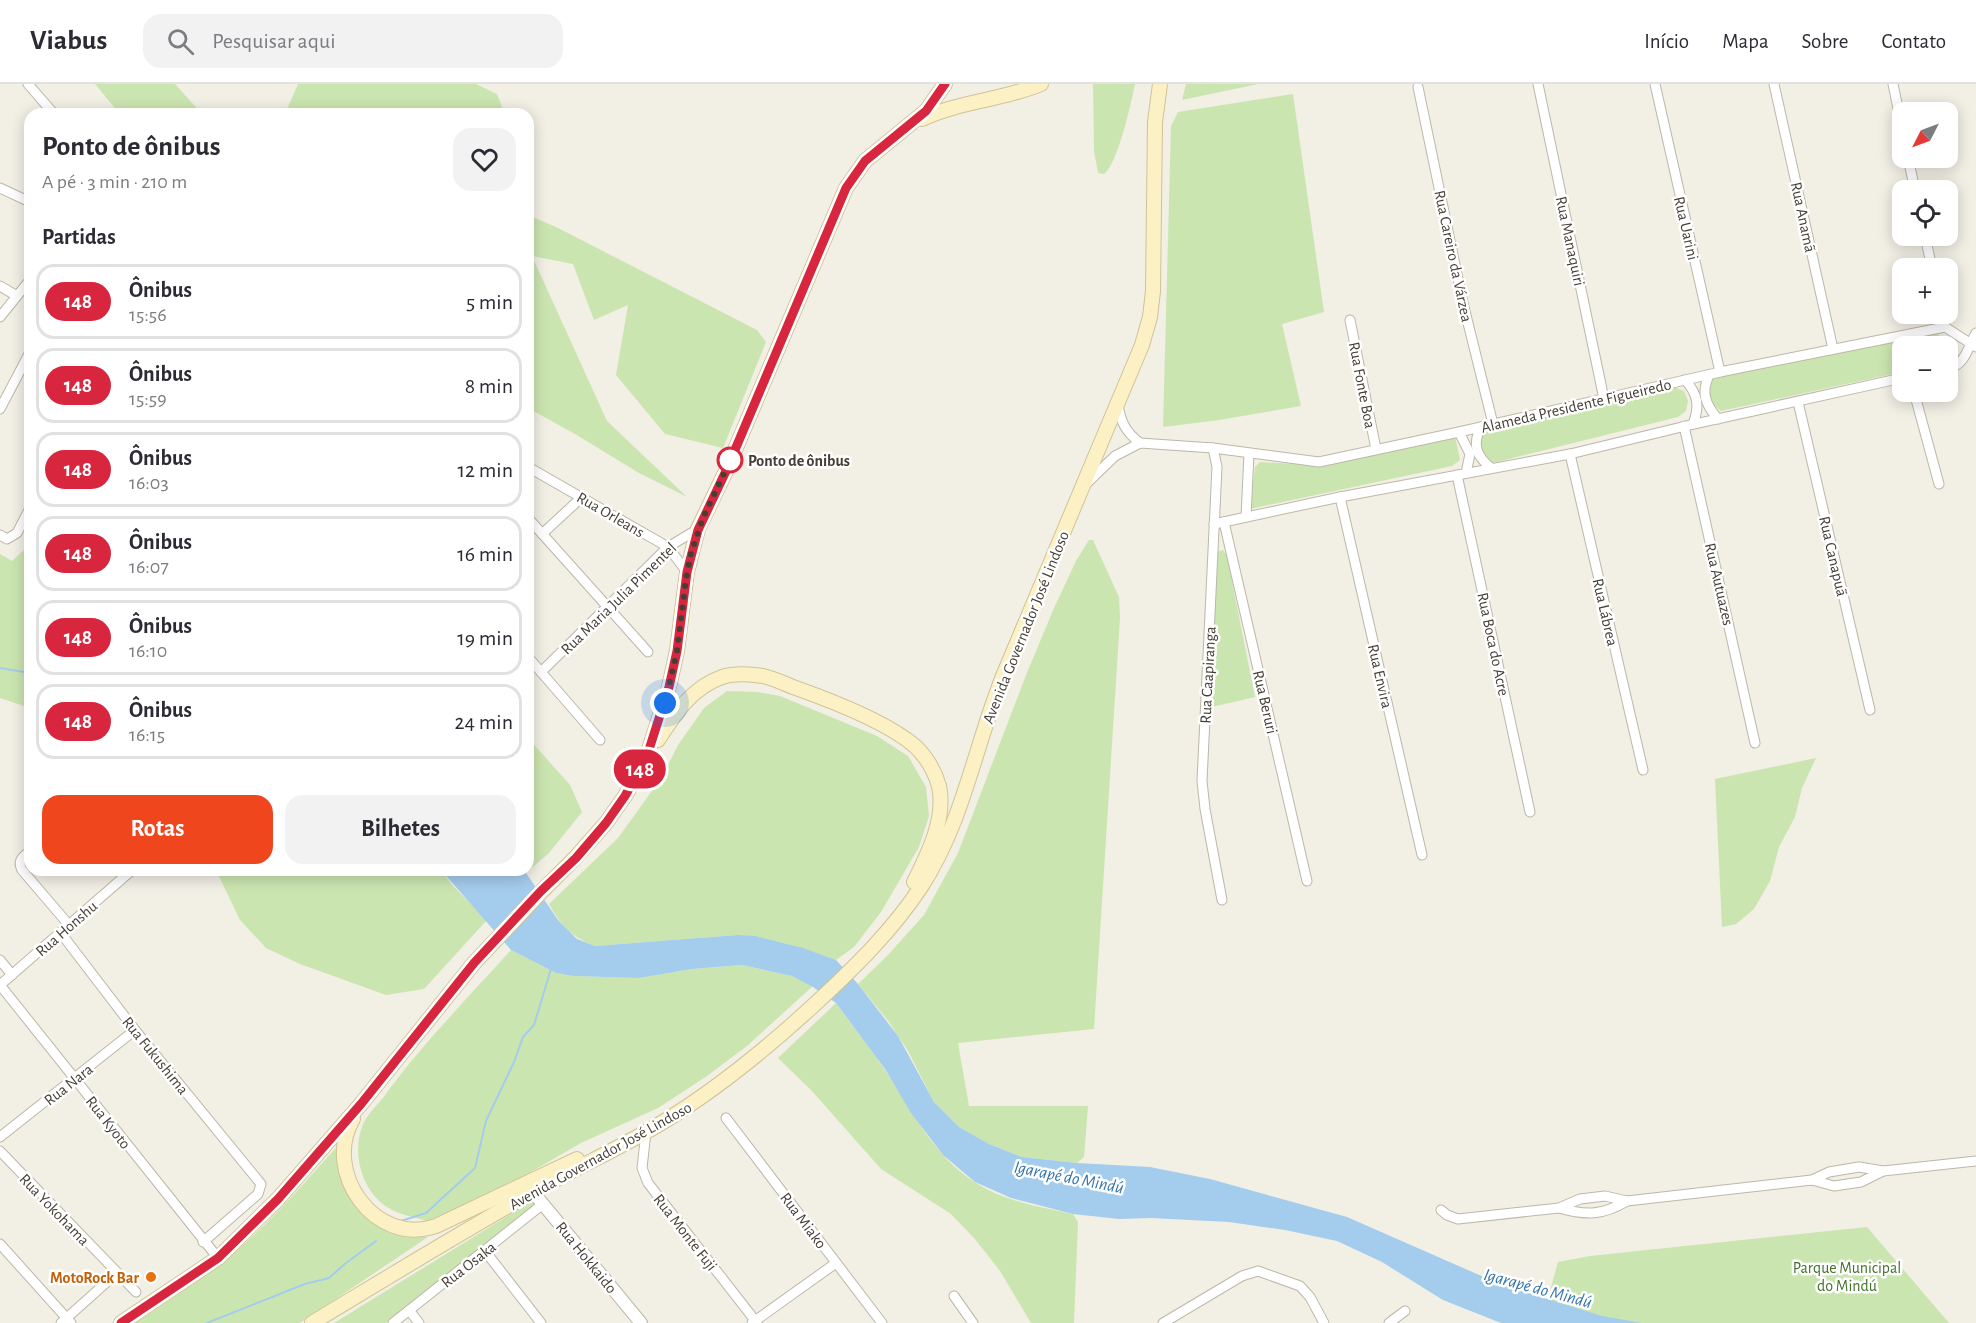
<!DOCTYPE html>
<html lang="pt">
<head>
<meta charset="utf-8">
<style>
	body { margin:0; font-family:"Alegreya Sans",sans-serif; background:#f2f2f3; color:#2b2b33; height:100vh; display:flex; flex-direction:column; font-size:22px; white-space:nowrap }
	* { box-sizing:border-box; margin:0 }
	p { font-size:20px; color:#7c7c81 }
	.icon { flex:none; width:33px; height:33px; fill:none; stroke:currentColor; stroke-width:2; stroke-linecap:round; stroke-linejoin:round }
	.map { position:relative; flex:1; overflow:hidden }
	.drawer { position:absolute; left:24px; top:24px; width:510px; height:768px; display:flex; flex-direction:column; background:#fff; border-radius:18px; box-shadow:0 3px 15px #0003 }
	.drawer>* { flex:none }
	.badge { padding:0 12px; border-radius:20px; font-size:21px; line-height:39px }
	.needle { width:39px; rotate:228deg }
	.fabs { position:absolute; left:1892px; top:18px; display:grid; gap:12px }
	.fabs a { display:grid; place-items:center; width:66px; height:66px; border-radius:12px; background:#fff; box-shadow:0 3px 15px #0003; font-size:30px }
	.you { position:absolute; width:30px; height:30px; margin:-15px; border:4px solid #fff; border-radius:50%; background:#1a73e8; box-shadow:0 0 0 9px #1a73e833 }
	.map>.badge { position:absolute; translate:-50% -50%; box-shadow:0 0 0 3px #fff }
	h2 { padding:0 18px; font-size:22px; line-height:54px }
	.round { display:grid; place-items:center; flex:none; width:63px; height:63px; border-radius:18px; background:#f2f2f3 }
	.headline { display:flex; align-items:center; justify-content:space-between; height:102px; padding:0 18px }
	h1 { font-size:28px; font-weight:700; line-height:45px }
	.primary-button { display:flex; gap:12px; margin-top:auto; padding:12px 18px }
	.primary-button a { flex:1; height:69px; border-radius:18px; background:#f0461e; color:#fff; font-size:24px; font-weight:700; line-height:69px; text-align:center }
	.primary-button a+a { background:#f2f2f3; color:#2b2b33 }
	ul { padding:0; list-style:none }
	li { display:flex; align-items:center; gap:18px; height:75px; margin:0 12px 9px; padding:0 6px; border:3px solid #e1e1e2; border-radius:18px }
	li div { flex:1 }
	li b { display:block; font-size:22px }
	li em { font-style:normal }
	li .badge { min-width:66px; font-weight:700; text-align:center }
	header { display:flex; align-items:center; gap:36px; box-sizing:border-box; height:84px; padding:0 30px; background:#fff; border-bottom:2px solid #e1e1e2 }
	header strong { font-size:28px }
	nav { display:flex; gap:33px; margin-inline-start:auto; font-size:21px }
	.search { width:420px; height:54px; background:#f2f2f3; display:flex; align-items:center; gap:15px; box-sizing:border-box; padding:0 21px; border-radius:18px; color:#7c7c81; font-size:22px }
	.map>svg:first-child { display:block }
	.green { fill:#cbe5b0 }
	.water { fill:#a4ccec }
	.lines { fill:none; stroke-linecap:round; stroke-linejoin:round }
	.stream { stroke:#a4ccec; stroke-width:2 }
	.minor-casing { stroke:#bdb7a9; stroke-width:11 }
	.tertiary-casing { stroke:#bdb7a9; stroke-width:14 }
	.secondary-casing { stroke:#d0c397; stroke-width:16 }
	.minor { stroke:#fff; stroke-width:9 }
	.tertiary { stroke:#fff; stroke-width:12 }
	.secondary { stroke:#fcf1c5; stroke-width:14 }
	.line-casing { stroke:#fff; stroke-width:14 }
	.line { stroke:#d7263d; stroke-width:9 }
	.walk { stroke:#443f35; stroke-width:6; stroke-dasharray:0 10.8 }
	.stop-dot { fill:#fff; stroke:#d7263d; stroke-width:3 }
	.food-dot { fill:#e8710a; stroke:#fff; stroke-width:2 }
	.labels { text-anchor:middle; stroke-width:5; stroke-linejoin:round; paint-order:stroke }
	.street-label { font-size:16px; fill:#443f35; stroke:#fff }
	.stop-label { font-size:16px; font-weight:bold; fill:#443f35; stroke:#fff; text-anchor:start }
	.park-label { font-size:16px; fill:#44732b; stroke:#fff }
	.food-label { font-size:16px; font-weight:bold; fill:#c56008; stroke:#fff; text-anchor:end }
	.water-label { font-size:18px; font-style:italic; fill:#3474ab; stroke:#fff }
</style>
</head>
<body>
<header>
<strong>Viabus</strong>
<div class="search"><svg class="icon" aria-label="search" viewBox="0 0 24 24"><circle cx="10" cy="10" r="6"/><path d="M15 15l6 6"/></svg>Pesquisar aqui</div>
<nav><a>Início</a><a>Mapa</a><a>Sobre</a><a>Contato</a></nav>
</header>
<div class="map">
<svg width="1976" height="1239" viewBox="0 0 1976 1239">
	<rect width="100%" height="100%" fill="#f2efe5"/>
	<g class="green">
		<polygon points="95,0 175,0 202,30 120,30"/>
		<polygon points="298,0 476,0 497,10 502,23 498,30 285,30"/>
		<path d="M 1093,0 L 1135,0 C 1131,19 1118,79 1104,90 L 1098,89 L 1094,67 Z"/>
		<polygon points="1186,0 1258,0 1182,16"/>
		<polygon points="1293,10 1324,228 1282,240 1301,322 1219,336 1163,343 1171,42 1178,28"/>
		<polygon points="528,131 556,143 757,246 766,258 723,364 665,350 616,291 628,221 594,236 573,180 532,172 607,337 687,413 639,389 575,350 528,324"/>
		<polygon points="1936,247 1941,254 1942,262 1902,262 1902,288 1721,327 1710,318 1709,298 1713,294"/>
		<polygon points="1674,303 1684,307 1688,317 1686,327 1678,333 1493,379 1481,371 1479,353 1487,344"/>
		<polygon points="1455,352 1460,376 1452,382 1250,425 1255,383 1260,378 1312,381"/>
		<polygon points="30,453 30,624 0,614 0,470 12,477 23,467"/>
		<polygon points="1089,456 1093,456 1119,513 1120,534 1094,945 958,959 969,1022 1088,1022 1084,1073 1077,1079 1022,1073 989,1060 959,1043 934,1018 908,967 889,938 858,900 887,872 924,831 958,769 1026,591 1054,524 1076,477"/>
		<polygon points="1223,466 1227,472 1255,613 1212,623 1215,468"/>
		<path d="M 727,607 L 757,608 L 780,612 L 877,652 L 908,672 L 926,703 L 929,732 L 919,763 L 881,828 L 854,863 L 836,876 C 804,864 771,854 737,851 L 595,862 C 572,853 561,842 549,820 L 618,754 L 662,693 L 678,661 L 704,624 Z"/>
		<polygon points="528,654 570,701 582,728 549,769 527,788 524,786 528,786"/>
		<polygon points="1816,674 1802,704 1795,733 1779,763 1770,797 1754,825 1736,840 1722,843 1715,695"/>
		<polygon points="216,786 441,786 453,802 487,836 424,905 386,911 300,880 266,864 240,836"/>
		<path d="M 511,866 L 556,889 L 573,892 L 639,894 L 692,885 L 742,881 L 792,892 L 813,902 L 747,962 L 707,992 L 658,1024 L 581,1059 L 505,1103 L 427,1137 C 413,1133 396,1130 384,1121 C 362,1105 352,1070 362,1043 C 365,1033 376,1022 383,1014 C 421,961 468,914 511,866 Z"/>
		<path d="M 836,919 C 852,942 870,963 885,986 C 912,1026 932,1070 973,1097 C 1002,1117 1040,1123 1073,1130 L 1078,1138 L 1074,1239 L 1031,1239 L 1000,1187 L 975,1155 L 951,1130 L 881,1085 L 811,1006 L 778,974 Z"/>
		<path d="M 336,1064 C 337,1118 374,1154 428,1153 L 300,1239 L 135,1239 C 178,1211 220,1183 257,1148 C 285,1122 310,1092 336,1064 Z"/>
		<polygon points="532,1117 534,1121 386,1239 334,1239"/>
		<polygon points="1867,1143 1949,1239 1536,1239 1548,1214 1558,1178 1590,1172"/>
	</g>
	<polygon class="water" points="441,786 524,786 558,836 577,855 595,862 737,851 755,852 803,864 836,876 858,900 898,952 934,1018 959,1043 989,1060 1022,1073 1077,1079 1150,1083 1210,1095 1347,1133 1502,1201 1602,1232 1642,1239 1501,1239 1443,1216 1382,1178 1337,1157 1285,1146 1229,1138 1151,1134 1119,1135 1073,1130 1011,1114 975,1098 943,1071 911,1029 885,985 836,919 813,903 792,892 742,881 692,885 639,894 573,892 556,889 511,866"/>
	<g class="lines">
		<g class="stream">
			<polyline points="0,584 30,589"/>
			<polyline points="401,1137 426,1129 475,1084 486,1037 514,978 523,953 534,941 551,885"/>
			<polyline points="207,1239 305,1200 329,1194 346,1179 376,1157"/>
		</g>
		<g class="minor-casing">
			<g id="minor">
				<polyline points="28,0 54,30"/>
				<polyline points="1538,0 1604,315"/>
				<polyline points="1655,0 1720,288"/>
				<polyline points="1774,0 1833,265"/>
				<polyline points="1893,0 1902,44"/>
				<polyline points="1418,3 1463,219 1493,340"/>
				<polyline points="1908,74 1915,106"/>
				<polyline points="0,104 30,118"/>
				<polyline points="1925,152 1932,184"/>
				<polyline points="0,202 17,212"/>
				<polyline points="1942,230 1945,243"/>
				<polyline points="0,233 30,196"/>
				<polyline points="1350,236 1376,365"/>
				<path d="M 1947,285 C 1965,282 1968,263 1976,249"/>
				<path d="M 1709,291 C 1701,309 1705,320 1718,335"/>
				<path d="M 1685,296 C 1698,310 1700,322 1693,340"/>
				<polyline points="1914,308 1939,400"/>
				<polyline points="1798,318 1870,626"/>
				<path d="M 1118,321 C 1121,339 1126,348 1140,359"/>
				<polyline points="0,325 30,268"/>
				<polyline points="1684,342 1755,659"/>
				<path d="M 1481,343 C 1472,360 1476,372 1491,384"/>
				<polyline points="1459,348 1470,370 1466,389"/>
				<polyline points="1213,364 1217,383 1202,697 1205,725 1222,816"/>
				<polyline points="1570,370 1643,686"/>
				<polyline points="528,383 668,463 687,488"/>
				<polyline points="1457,391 1530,728"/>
				<polyline points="1088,398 1115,372 1140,359 1213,364 1319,378 1459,348 1720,288 1945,243 1976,263"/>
				<polyline points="1340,413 1422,771"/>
				<polyline points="1246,433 1249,370"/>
				<polyline points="528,434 648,568"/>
				<polyline points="1224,438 1307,797"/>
				<polyline points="1214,440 1340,413 1570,370 1690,341 1902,294"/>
				<polyline points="542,450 582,413"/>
				<polyline points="0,451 7,455 17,449 30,424"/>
				<polyline points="528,573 600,656"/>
				<polyline points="541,588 668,463 698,445"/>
				<path d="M 30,767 C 23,773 17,776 22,786 L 69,841"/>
				<polyline points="60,848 135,946 261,1100 258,1110 203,1158"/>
				<polyline points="0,876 12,891"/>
				<polyline points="0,901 218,1174"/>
				<polyline points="0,901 132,786"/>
				<polyline points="726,1034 882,1239"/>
				<polyline points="646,1048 642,1084 648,1099 757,1239"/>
				<polyline points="0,1053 135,946"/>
				<polyline points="0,1067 136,1208"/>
				<polyline points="1812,1096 1829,1088 1859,1083 1883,1087 1976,1077"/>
				<path d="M 1559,1124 C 1587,1132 1603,1131 1627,1117"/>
				<polyline points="1441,1126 1447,1131 1458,1135 1559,1124 1580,1115 1605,1112 1627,1117 1812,1096 1834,1102 1861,1098 1883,1087"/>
				<polyline points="0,1160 71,1239"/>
				<polyline points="485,1167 541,1239"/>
				<polyline points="954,1212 973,1239"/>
				<polyline points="409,1226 419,1239"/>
				<polyline points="61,1239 117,1189"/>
				<polyline points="393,1239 543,1120"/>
				<polyline points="752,1239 836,1179"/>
				<polyline points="1163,1239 1242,1192 1258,1187 1300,1202 1310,1213 1324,1239"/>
				<polyline points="1389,1239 1405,1227"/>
			</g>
		</g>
		<g class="tertiary-casing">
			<polyline id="tertiary" points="533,1108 641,1239"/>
		</g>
		<g class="secondary-casing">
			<g id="secondary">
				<path d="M 922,35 C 960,17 1003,16 1041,0"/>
				<path d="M 658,656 C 675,630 691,604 722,593 C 735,589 750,590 763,592 C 773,594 783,599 793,603 C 827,615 889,639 916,663 C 926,673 935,688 939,702 C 946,735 928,770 914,798"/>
				<path d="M 353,1035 C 322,1088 375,1163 436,1142 L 577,1075"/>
				<polyline points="121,1239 218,1174 278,1115 361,1020 474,879 541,808 575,774 606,739 625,712 646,675 669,603 677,567 687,488 698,445 726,387 846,104 865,77 926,27 945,0"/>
				<path d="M 312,1239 C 385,1195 458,1150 533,1108 C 570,1087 609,1069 646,1048 C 708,1013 763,968 815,920 C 854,884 892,847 921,803 C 963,739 975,662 1003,592 L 1142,261 L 1150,233 L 1153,207 L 1155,38 L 1160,0"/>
			</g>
		</g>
		<use href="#minor" class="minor"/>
		<use href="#tertiary" class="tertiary"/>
		<use href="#secondary" class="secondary"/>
	</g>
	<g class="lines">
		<g class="line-casing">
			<polyline id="line" points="121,1239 218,1174 278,1115 361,1020 474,879 541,807 576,774 606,739 625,712 646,675 669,603 677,567 687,488 698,446 726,387 846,104 865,77 926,27 945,0"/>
		</g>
		<use href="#line" class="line"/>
		<polyline class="walk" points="665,619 677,567 686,495 691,469 703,434 735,366 730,376"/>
	</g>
	<circle class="stop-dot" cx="730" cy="376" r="12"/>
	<circle class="food-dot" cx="151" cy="1193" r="6"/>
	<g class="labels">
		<g class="street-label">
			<text transform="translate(1804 133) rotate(78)" y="6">Rua Anamã</text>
			<text transform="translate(1687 144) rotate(77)" y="6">Rua Uarini</text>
			<text transform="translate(1571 157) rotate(78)" y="6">Rua Manaquiri</text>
			<text transform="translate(1454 172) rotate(78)" y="6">Rua Careiro da Várzea</text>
			<text transform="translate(1363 301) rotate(79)" y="6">Rua Fonte Boa</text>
			<text transform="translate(1576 321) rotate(-13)" y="6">Alameda Presidente Figueiredo</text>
			<text transform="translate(611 430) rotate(30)" y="6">Rua Orleans</text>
			<text transform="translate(1834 472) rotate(77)" y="6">Rua Canapuã</text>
			<text transform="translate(1720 500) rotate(77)" y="6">Rua Autuazes</text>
			<text transform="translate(618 514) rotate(-44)" y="6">Rua Maria Julia Pimentel</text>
			<text transform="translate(1606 528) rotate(77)" y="6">Rua Lábrea</text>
			<text transform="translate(1025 543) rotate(-68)" y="6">Avenida Governador José Lindoso</text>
			<text transform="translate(1494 560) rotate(78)" y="6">Rua Boca do Acre</text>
			<text transform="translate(1207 591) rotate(-87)" y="6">Rua Caapiranga</text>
			<text transform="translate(1381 592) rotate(77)" y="6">Rua Envira</text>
			<text transform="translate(1266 618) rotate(77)" y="6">Rua Beruri</text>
			<text transform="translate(66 844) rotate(-41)" y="6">Rua Honshu</text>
			<text transform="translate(156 971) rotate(51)" y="6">Rua Fukushima</text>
			<text transform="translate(68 1000) rotate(-38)" y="6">Rua Nara</text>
			<text transform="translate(109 1038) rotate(52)" y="6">Rua Kyoto</text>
			<text transform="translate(600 1071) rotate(-29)" y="6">Avenida Governador José Lindoso</text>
			<text transform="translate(55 1125) rotate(46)" y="6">Rua Yokohama</text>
			<text transform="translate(804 1136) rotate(53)" y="6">Rua Miako</text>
			<text transform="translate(686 1148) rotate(52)" y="6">Rua Monte Fuji</text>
			<text transform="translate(587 1173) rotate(51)" y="6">Rua Hokkaido</text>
			<text transform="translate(468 1180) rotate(-38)" y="6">Rua Osaka</text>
		</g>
		<g class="stop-label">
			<text x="748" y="382">Ponto de ônibus</text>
		</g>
		<g class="park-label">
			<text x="1847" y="1189">Parque Municipal<tspan x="1847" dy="18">do Mindú</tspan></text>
		</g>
		<g class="food-label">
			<text x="139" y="1199">MotoRock Bar</text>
		</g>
		<g class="water-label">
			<text transform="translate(1069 1093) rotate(11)" y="6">Igarapé do Mindú</text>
			<text transform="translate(1538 1204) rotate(15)" y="6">Igarapé do Mindú</text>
		</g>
	</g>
</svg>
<div class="fabs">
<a><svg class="needle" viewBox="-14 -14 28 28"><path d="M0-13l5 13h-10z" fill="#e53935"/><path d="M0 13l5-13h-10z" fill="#7c7c81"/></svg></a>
<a><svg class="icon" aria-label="locate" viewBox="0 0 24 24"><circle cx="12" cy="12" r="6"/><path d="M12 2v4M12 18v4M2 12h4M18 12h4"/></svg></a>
<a>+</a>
<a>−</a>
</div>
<div class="you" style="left:665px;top:619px"></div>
<b class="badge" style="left:640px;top:685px;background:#d7263d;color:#fff">148</b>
<section class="drawer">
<div class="headline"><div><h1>Ponto de ônibus</h1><p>A pé · 3 min · 210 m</p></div><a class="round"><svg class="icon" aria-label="heart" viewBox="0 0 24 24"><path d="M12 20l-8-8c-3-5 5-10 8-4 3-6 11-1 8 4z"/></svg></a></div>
<h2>Partidas</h2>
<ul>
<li><span class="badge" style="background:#d7263d;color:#fff">148</span><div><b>Ônibus</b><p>15:56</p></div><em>5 min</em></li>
<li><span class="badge" style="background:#d7263d;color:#fff">148</span><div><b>Ônibus</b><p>15:59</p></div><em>8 min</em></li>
<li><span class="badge" style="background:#d7263d;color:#fff">148</span><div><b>Ônibus</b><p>16:03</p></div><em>12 min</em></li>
<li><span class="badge" style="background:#d7263d;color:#fff">148</span><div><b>Ônibus</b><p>16:07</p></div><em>16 min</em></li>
<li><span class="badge" style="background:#d7263d;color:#fff">148</span><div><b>Ônibus</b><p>16:10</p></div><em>19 min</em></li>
<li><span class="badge" style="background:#d7263d;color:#fff">148</span><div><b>Ônibus</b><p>16:15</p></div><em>24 min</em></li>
</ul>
<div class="primary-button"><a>Rotas</a><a>Bilhetes</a></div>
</section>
</div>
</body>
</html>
